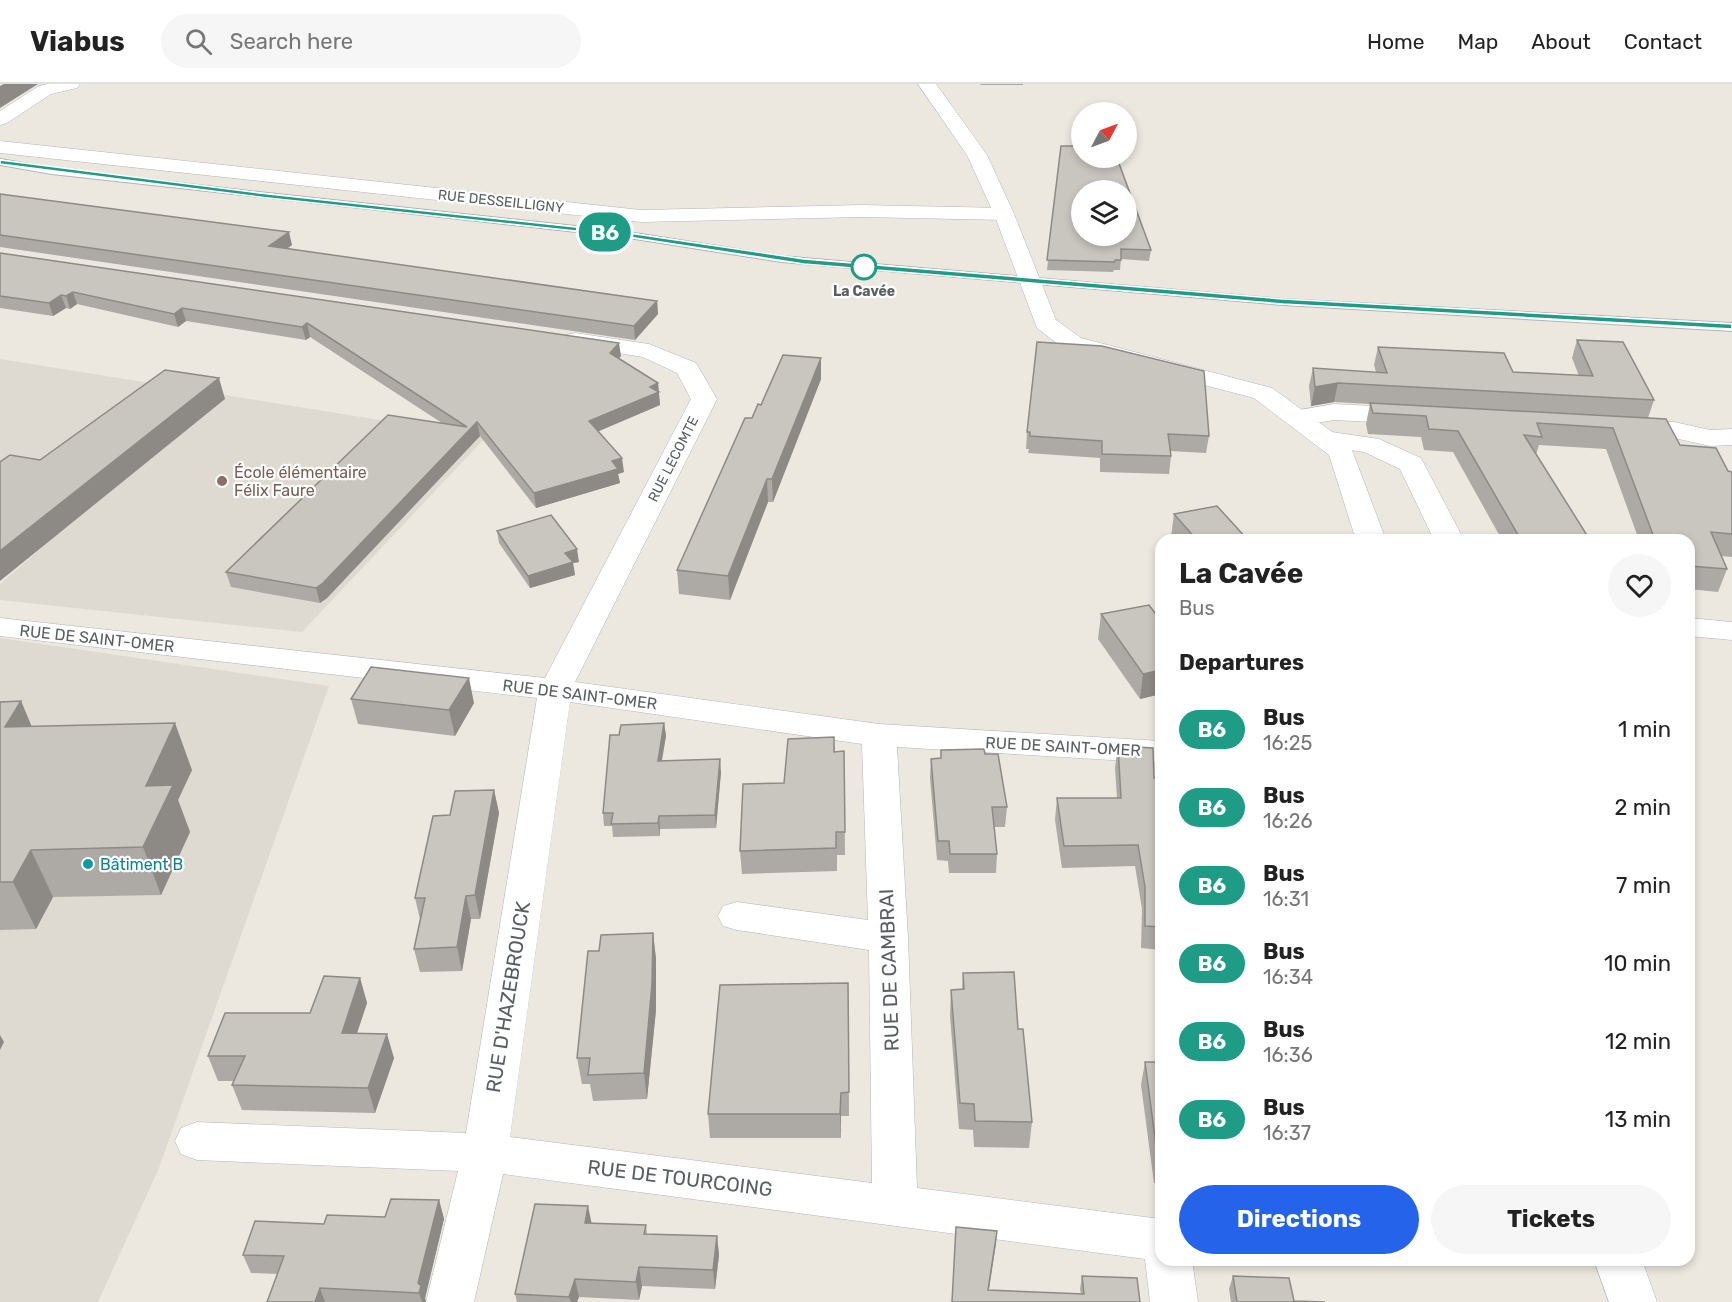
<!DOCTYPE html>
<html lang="en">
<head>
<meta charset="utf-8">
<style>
	body { margin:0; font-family:Rubik,sans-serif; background:#f6f6f6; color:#222; height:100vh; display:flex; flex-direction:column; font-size:22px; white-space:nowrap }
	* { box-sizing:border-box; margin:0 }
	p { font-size:20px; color:#767676 }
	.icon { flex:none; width:33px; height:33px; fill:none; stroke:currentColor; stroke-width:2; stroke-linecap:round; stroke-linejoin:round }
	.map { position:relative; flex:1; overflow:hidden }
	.drawer { position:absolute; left:1155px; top:450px; width:540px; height:732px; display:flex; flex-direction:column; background:#fff; border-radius:18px; box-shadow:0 3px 9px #0003 }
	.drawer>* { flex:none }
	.badge { padding:0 12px; border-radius:20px; font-size:21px; line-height:39px }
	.needle { width:39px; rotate:49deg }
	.controls { position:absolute; left:1071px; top:18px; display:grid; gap:12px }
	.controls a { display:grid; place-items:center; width:66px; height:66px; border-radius:50%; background:#fff; box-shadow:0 3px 9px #0003; font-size:30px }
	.map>.badge { position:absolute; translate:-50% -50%; box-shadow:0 0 0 3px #fff }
	h2 { padding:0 24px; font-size:22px; line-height:54px }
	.round { display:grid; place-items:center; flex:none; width:63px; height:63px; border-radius:32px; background:#f6f6f6 }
	.overview { display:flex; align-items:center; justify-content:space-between; height:102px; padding:0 24px }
	h1 { font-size:28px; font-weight:700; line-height:45px }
	.button { display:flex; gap:12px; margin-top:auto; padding:12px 24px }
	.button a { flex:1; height:69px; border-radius:36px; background:#2563eb; color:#fff; font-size:24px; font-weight:700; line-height:69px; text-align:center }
	.button a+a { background:#f6f6f6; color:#222 }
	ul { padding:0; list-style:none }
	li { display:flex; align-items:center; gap:18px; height:78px; padding:0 24px }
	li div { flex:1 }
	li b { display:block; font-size:22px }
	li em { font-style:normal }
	li .badge { min-width:66px; font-weight:700; text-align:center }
	header { display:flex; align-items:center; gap:36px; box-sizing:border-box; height:84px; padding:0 30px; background:#fff; border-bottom:2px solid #e0e0e0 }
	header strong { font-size:28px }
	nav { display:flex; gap:33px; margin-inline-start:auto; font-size:21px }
	.search { width:420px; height:54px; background:#f6f6f6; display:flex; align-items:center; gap:15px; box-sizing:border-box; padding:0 21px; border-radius:33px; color:#767676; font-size:22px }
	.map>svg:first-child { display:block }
	.education { fill:#ded9d1 }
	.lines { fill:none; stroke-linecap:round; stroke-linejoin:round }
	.lane-casing { stroke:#b1b5b8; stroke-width:2 }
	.street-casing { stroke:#b1b5b8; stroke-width:1 }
	.secondary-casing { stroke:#b2b7bb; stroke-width:1 }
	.lane { fill:#fff; fill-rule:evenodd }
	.street { fill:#fff; fill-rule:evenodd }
	.secondary { fill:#fff; fill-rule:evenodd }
	.wall { fill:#ada9a4 }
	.shaded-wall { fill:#8d8a86 }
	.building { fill:#c9c5bf; stroke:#8d8a86; stroke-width:1.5; fill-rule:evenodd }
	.line { fill:#1e9c85; stroke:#fff; stroke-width:1.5 }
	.stop-dot { fill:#fff; stroke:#1e9c85; stroke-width:3 }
	.education-dot { fill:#8d6e63; stroke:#fff; stroke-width:2 }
	.culture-dot { fill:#0f9aa8; stroke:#fff; stroke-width:2 }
	.labels { text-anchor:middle; stroke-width:4.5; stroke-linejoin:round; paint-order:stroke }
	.far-street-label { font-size:14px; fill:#595e61; stroke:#fff }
	.far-stop-label { font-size:14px; font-weight:bold; fill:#595e61; stroke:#fff }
	.education-label { font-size:16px; fill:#785e54; stroke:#fff; text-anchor:start }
	.street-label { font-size:16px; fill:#595e61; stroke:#fff }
	.culture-label { font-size:16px; fill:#0d838f; stroke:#fff; text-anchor:start }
	.near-street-label { font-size:20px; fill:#595e61; stroke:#fff }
</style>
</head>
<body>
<header>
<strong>Viabus</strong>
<div class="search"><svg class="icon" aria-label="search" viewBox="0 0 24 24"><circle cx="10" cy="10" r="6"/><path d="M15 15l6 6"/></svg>Search here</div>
<nav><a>Home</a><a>Map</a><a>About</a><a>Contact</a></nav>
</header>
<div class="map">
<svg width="1732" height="1218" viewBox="0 0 1732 1218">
	<rect width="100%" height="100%" fill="#ece8e0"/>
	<g class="education">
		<polygon points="0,275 486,353 302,548 0,516 0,500 55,452 0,442"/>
		<polygon points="0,554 329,602 159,1084 98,1218 0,1218"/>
	</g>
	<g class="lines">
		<g class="lane-casing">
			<polygon id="lane" points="0,75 52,84 259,108 622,147 781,172 1283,215 1732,239 1732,247 1283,221 781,178 622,153 52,90 0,81"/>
		</g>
		<g class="street-casing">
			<g id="street">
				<polygon points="48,0 80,0 77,4 51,10 7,39 0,41 0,27 39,2"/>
				<polygon points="0,57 641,126 862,121 1004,124 1011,126 1014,130 1011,134 1004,136 862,133 641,138 0,69"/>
				<path d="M 575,249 L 649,260 L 696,279 L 717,315 L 575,598 L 879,640 L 1161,657 L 1161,679 L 897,663 L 908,854 L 917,1104 L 1161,1135 L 1161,1176 L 1192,1176 L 1198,1218 L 1150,1218 L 1145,1175 L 503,1090 L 474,1218 L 426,1218 L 458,1087 L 197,1076 L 181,1070 L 175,1057 L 181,1044 L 197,1038 L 466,1049 L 537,614 L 0,552 L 0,534 L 545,594 L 691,315 L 677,289 L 643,273 L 566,261 L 563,256 L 566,251 ZM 570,618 L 862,660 L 868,836 L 737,818 L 723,822 L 718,832 L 723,842 L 737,846 L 869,866 L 872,1099 L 510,1053 Z"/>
				<polygon points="1334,320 1413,324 1422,326 1426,332 1422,338 1413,340 1334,336 1297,342 1288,340 1284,334 1288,328"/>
				<polygon points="1627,336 1674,338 1710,346 1732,345 1732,361 1710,362 1674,354 1618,350 1614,344 1618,338"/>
				<polygon points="1325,347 1379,355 1421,374 1464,456 1434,456 1400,385 1364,368 1316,361 1312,355 1316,349"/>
				<polygon points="1689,534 1732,538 1732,556 1689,552"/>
			</g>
		</g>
		<g class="secondary-casing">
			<g id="secondary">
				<polygon points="918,0 936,0 987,71 1014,130 1056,236 1081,254 1272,304 1350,361 1386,456 1356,456 1329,371 1254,314 1063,264 1037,244 994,130 967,71"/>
				<polygon points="1594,1176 1642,1176 1657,1218 1609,1218"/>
			</g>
		</g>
		<use href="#lane" class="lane"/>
		<use href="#street" class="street"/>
		<use href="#secondary" class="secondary"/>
	</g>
	<g class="wall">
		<polygon points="980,0 1023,0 1023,1 981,1"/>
		<polygon points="1061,62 1151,166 1149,177 1121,175 1120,186 1114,186 1113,188 1047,186"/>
		<polygon points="0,110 292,161 287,165 657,217 658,230 635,256 0,163"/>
		<polygon points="0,169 621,272 619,274 658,299 660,321 598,347 624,388 618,390 620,399 536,424 480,352 327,514 320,519 231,503 226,488 442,339 310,253 306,256 186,237 178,243 77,220 70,225 66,224 53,232 0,224"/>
		<polygon points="1577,256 1654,316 1648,334 1680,361 1728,387 1732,388 1732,473 1721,472 1727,485 1718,508 1689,505 1689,456 1639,456 1606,365 1539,361 1536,371 1590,456 1502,456 1453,368 1424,366 1421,353 1368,350 1366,340 1370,320 1334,318 1311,322 1309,302 1313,284 1376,288 1374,281 1378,263 1513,288 1579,292 1572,274"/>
		<polygon points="1037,258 1209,352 1206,369 1170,367 1171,372 1169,390 1100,388 1100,374 1028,369 1029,365 1026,365 1027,348"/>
		<polygon points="821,274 821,295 773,418 768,418 730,516 679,510 677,486 752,334 761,321"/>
		<polygon points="1174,430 1248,456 1173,456 1171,453"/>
		<polygon points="497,447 579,478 573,479 575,491 530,504 499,459"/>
		<polygon points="1101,530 1161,537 1161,610 1140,615 1098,555"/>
		<polygon points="351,615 474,619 455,652 358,640"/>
		<polygon points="21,617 32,643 192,686 178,716 190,748 161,811 53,813 36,845 0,846 0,618"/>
		<polygon points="664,639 666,652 662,677 721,688 716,744 660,745 660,752 613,753 612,742 604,742 603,729 619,651"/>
		<polygon points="834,653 835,668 844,667 845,771 837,771 837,787 742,790 740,767 784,699"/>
		<polygon points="1118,662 1154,694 1161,694 1161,866 1141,864 1142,825 1135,782 1062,784 1055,736 1057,714 1117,714 1115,684"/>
		<polygon points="941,666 985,670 1007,723 1005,743 994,743 997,770 996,789 949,789 948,777 937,776 930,694 931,675 941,674"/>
		<polygon points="494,706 499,729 480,835 471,835 462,887 420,888 414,865 420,835 415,814 450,731"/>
		<polygon points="653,849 656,875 656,926 647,1015 593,1017 590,1000 582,1000 577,974 599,867"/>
		<polygon points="963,889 1018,945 1032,1038 1029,1064 974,1063 973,1046 959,1045 950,932 951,906 962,905"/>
		<polygon points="360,894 367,919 357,949 394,974 375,1029 242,1026 232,1001 234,997 218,997 208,972 310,929"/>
		<polygon points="848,899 849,1032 841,1032 841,1054 710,1054 708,1030"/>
		<polygon points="1145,978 1161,978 1161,1099 1154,1099 1141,1001"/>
		<polygon points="439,1116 444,1135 425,1214 426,1218 267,1218 278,1190 251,1189 243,1171 324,1140 385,1133"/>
		<polygon points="646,1141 647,1150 717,1152 719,1171 715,1205 642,1202 639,1216 579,1213 577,1218 517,1218 515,1210"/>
		<polygon points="997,1147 988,1206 1081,1210 1080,1205 1082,1192 1140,1218 952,1218"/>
		<polygon points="1233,1192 1294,1217 1325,1218 1231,1218 1229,1205"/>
	</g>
	<g class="shaded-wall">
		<polygon points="4,0 38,0 0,24 0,2"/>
		<polygon points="289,148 292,161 272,175 269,162"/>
		<polygon points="73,208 77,220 70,225 66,212"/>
		<polygon points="61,211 66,224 53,232 49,219"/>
		<polygon points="657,217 658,230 635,256 634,242"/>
		<polygon points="182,224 186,237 178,243 174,230"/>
		<polygon points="307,239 310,253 306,256 302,243"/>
		<polygon points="619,259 621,272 611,283 610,269"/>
		<polygon points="821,274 821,295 773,418 772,395"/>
		<polygon points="219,294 225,315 0,497 0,467"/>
		<polygon points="658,299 660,321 590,351 589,337"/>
		<polygon points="1338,299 1334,318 1311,322 1315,303"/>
		<polygon points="477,338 480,352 327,514 320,519 316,504"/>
		<polygon points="622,374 624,388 618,390 620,399 536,424 534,409 612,377"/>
		<polygon points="767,395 768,418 730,516 728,492"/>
		<polygon points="577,465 579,478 573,479 575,491 530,504 528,492 565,469"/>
		<polygon points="1161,586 1161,610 1140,615 1143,590"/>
		<polygon points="469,594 474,619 455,652 449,626"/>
		<polygon points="21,617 40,663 5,643"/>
		<polygon points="175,639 192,686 178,716 190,748 161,811 143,763 146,702"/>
		<polygon points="664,639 666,652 659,690 658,677"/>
		<polygon points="720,675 721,688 716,744 715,731"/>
		<polygon points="494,706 499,729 480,835 475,811"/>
		<polygon points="659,732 660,745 660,752 658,739"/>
		<polygon points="31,766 53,813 36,845 13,798"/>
		<polygon points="466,812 471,835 462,887 457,863"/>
		<polygon points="653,849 656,875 656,926 647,1015 644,989"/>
		<polygon points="360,894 367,919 349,973 342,949"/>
		<polygon points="387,950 394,974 375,1029 368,1004"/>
		<polygon points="0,951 4,958 0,966"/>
		<polygon points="841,1009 841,1054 840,1030"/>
		<polygon points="439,1116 444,1135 425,1214 426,1218 422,1218 419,1209 418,1199"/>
		<polygon points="588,1122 592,1141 585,1139"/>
		<polygon points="997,1147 996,1160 987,1218 988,1206"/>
		<polygon points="717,1152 719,1171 715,1205 713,1186"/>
		<polygon points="639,1183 642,1202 639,1216 636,1198"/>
		<polygon points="575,1195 579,1213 577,1218 571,1218 569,1213"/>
		<polygon points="320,1204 325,1218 315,1218"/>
	</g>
	<g class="building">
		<path d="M 1061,62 L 1082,62 L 1082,74 L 1117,74 L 1151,166 L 1121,165 L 1121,176 L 1115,176 L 1114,178 L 1047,176 ZM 1082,106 L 1126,106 L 1126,152 L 1082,152 Z"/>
		<polygon points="0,110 289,148 269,162 657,217 634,242 0,151"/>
		<polygon points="0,169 619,259 610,269 658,299 650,303 659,308 589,337 622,374 612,377 618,385 534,409 477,338 323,499 316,504 226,488 388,331 467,343 307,239 302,243 182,224 174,230 73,208 66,212 61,211 49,219 0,212"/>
		<polygon points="1577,256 1623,258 1654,316 1338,299 1315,303 1313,284 1387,289 1378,263 1504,269 1513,288 1593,292"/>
		<polygon points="1037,258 1102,262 1204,287 1209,352 1168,350 1171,372 1102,370 1102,357 1030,352 1030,348 1027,348"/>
		<polygon points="783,271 821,274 772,395 767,395 728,492 677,486 745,334 752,334 758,320 761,321"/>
		<polygon points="165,286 219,294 0,467 0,378 10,371 40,376"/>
		<polygon points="1370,319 1666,335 1680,361 1716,364 1728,387 1732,388 1732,450 1711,448 1727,485 1689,482 1689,456 1655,456 1613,344 1537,339 1542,353 1524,351 1590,456 1521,456 1458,347 1429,345 1426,332 1373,329"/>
		<polygon points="1217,422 1248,456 1197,456 1174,430"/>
		<polygon points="551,431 577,465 565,469 573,478 528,492 497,447"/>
		<polygon points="1149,521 1161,537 1161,586 1143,590 1101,530"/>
		<polygon points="371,583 469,594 449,626 351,615"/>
		<polygon points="21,617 5,643 175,639 146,702 173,701 143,763 31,766 13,798 0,798 0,618"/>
		<polygon points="664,639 658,677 720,675 715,731 659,732 658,739 611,740 613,729 603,729 610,651 619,651 621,641"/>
		<polygon points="834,653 834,668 844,667 845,748 836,748 836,764 740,767 743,700 784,699 788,655"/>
		<polygon points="1118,662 1153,664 1154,694 1161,694 1161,843 1145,842 1145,803 1138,761 1064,762 1057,714 1121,714"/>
		<polygon points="984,665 985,670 998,670 1007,723 992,723 997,770 950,770 949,757 938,757 931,675 941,674 941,666"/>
		<polygon points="494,706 475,811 466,812 457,863 414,865 425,814 415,814 433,732 450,731 455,707"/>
		<polygon points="653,849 652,900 644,989 588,991 590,974 577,974 588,867 599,867 601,851"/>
		<polygon points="1014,888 1018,945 1023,945 1032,1038 975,1037 974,1020 960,1019 951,906 964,905 963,889"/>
		<polygon points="324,892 360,894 342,949 387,950 368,1004 232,1001 245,972 208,972 225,929 310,929"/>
		<polygon points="848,899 849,1008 841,1009 840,1030 708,1030 720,901"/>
		<polygon points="1145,978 1161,978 1161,1076 1158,1076"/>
		<polygon points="391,1115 439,1116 418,1199 421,1202 419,1209 320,1204 315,1218 267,1218 284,1172 243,1171 255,1137 324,1140 327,1131 385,1133"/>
		<polygon points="535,1120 588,1122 585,1139 646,1141 644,1150 717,1152 713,1186 639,1183 636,1198 575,1195 569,1213 515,1210"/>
		<polygon points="956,1143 997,1147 988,1206 1084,1210 1082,1192 1137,1194 1140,1218 952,1218"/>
		<polygon points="1233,1192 1289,1194 1294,1217 1325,1218 1237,1218"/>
	</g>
	<polygon class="line" points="0,76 259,109 622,148 804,175 1283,215 1732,240 1732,245 1283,220 804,180 622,152 259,113 0,80"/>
	<circle class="stop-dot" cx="864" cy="183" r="12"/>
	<circle class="education-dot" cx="222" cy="397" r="6"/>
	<circle class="culture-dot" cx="88" cy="780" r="6"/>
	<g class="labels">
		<g class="far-street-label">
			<text transform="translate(501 117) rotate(6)" y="5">RUE DESSEILLIGNY</text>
			<text transform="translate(673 375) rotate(-63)" y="5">RUE LECOMTE</text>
		</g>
		<g class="far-stop-label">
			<text x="864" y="212">La Cavée</text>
		</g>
		<g class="education-label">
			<text x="234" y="394">École élémentaire<tspan x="234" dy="18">Félix Faure</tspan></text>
		</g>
		<g class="street-label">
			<text transform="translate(97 554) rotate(6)" y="6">RUE DE SAINT-OMER</text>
			<text transform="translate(580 610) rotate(7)" y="6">RUE DE SAINT-OMER</text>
			<text transform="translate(1063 662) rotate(3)" y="6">RUE DE SAINT-OMER</text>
		</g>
		<g class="culture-label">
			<text x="100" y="786">Bâtiment B</text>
		</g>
		<g class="near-street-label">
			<text transform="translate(889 886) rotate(-92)" y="7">RUE DE CAMBRAI</text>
			<text transform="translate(508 913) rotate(-81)" y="7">RUE D'HAZEBROUCK</text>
			<text transform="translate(680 1094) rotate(7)" y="7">RUE DE TOURCOING</text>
		</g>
	</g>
</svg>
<div class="controls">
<a><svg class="needle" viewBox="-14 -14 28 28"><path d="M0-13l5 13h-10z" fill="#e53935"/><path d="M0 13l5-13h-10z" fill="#767676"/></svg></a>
<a><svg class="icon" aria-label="layers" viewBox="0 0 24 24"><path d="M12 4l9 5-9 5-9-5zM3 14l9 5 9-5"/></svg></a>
</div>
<b class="badge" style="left:605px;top:148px;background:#1e9c85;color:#fff">B6</b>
<section class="drawer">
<div class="overview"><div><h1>La Cavée</h1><p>Bus</p></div><a class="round"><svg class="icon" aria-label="heart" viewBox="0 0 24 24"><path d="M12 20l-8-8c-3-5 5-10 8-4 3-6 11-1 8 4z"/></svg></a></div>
<h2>Departures</h2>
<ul>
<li><span class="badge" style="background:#1e9c85;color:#fff">B6</span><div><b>Bus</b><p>16:25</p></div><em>1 min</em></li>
<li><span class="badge" style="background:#1e9c85;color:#fff">B6</span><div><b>Bus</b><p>16:26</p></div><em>2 min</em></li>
<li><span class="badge" style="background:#1e9c85;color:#fff">B6</span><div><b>Bus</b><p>16:31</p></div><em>7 min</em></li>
<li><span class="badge" style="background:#1e9c85;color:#fff">B6</span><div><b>Bus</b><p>16:34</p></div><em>10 min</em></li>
<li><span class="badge" style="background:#1e9c85;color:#fff">B6</span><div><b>Bus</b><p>16:36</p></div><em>12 min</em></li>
<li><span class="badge" style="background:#1e9c85;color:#fff">B6</span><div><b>Bus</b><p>16:37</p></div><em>13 min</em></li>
</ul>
<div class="button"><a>Directions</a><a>Tickets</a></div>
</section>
</div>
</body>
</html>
